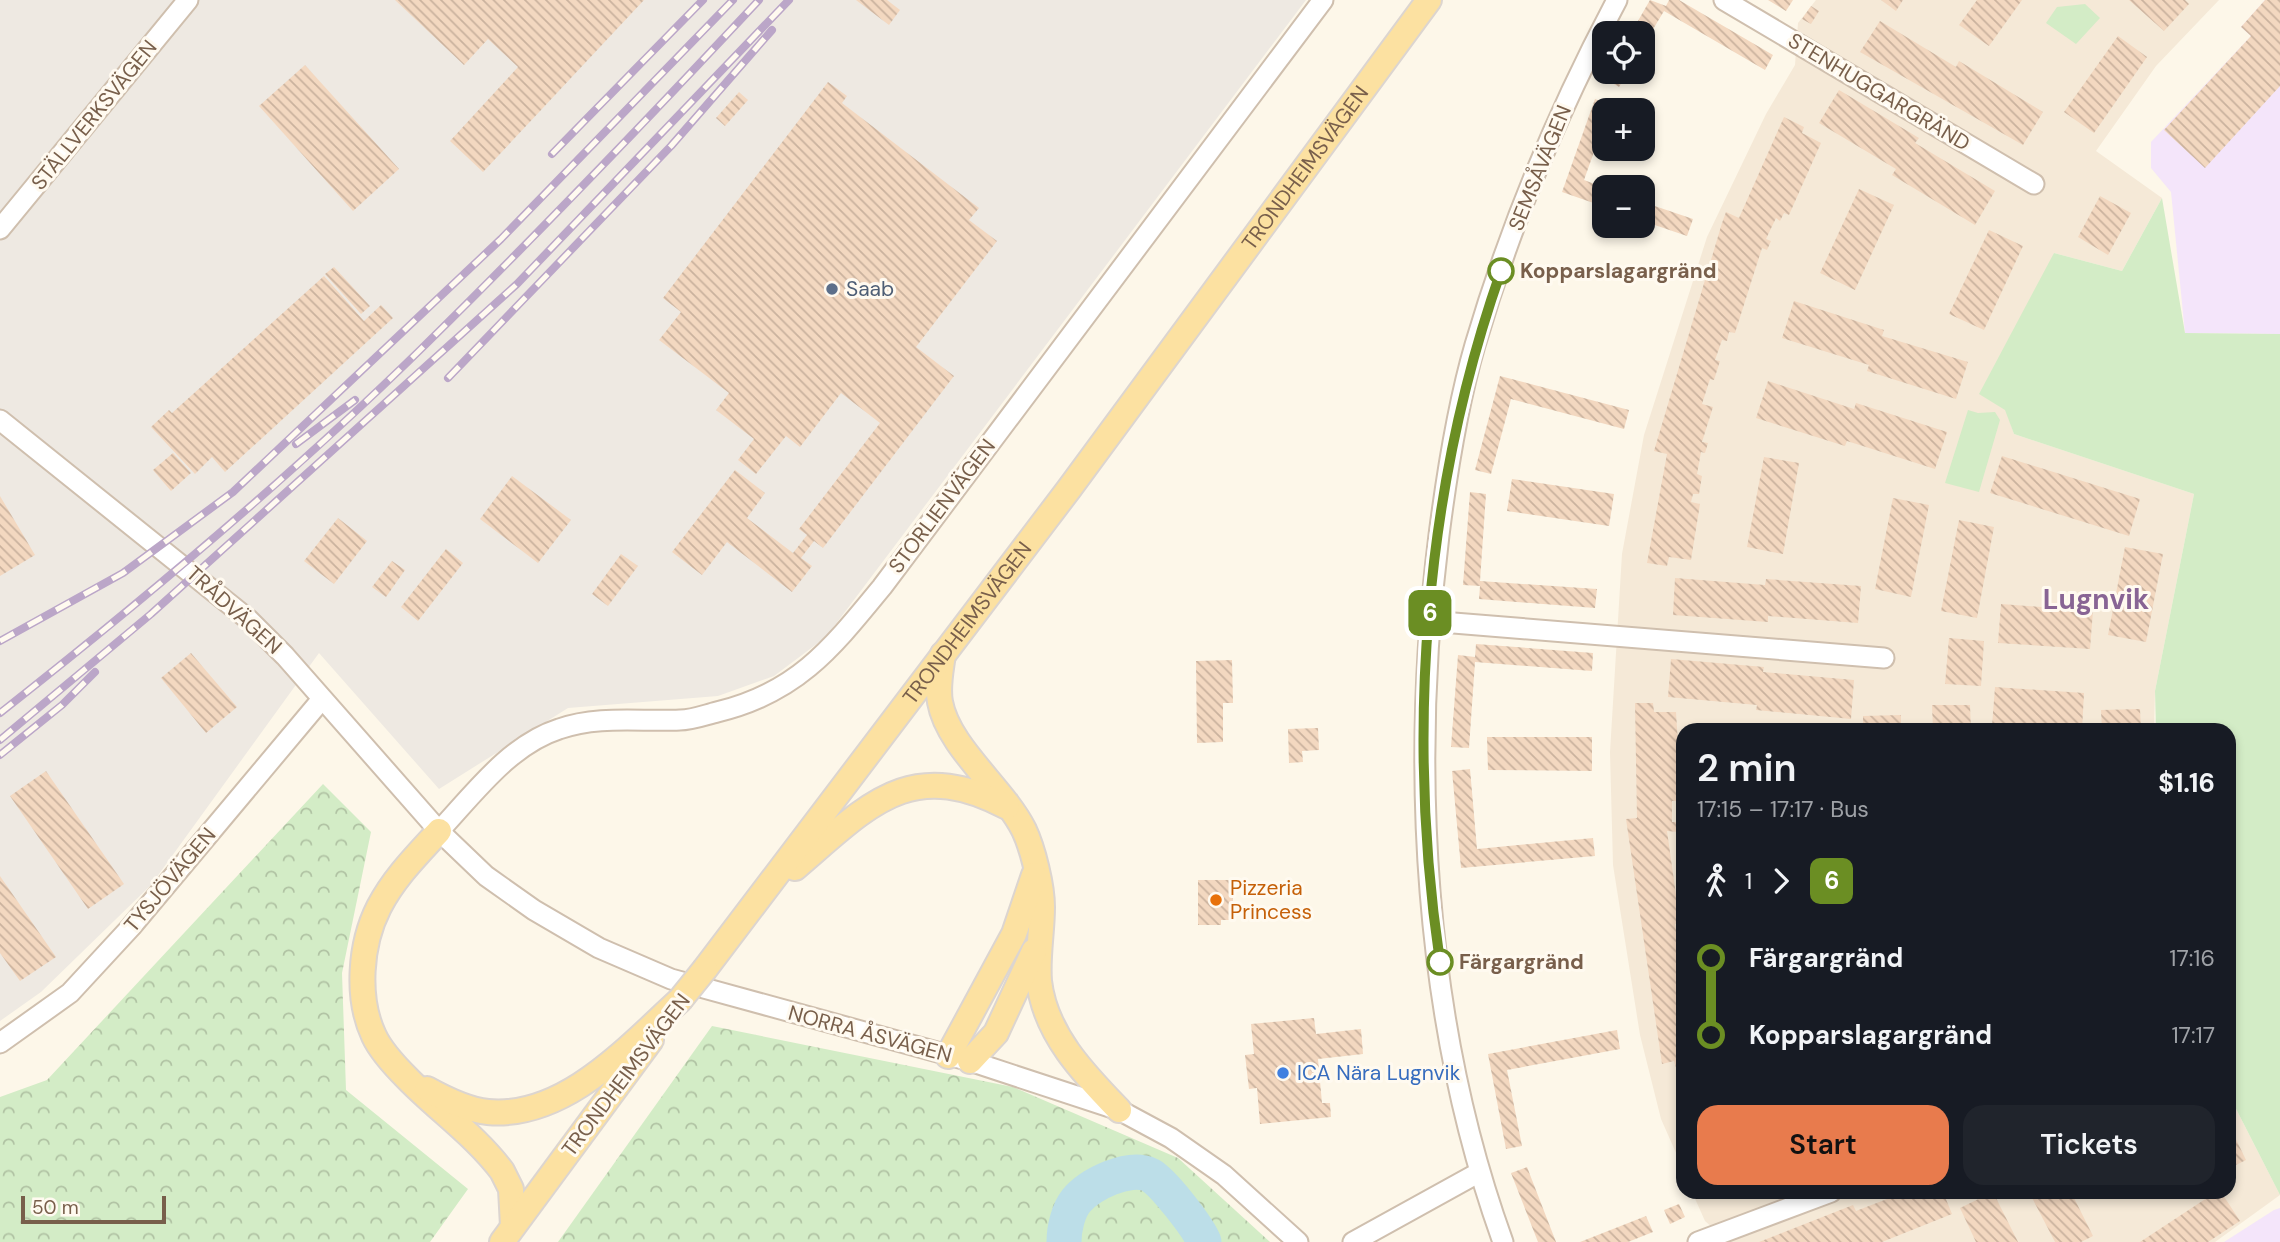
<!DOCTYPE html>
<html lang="en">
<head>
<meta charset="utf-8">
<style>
	body { margin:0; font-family:"DM Sans",sans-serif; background:#20242c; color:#f1f3f6; height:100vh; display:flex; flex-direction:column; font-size:26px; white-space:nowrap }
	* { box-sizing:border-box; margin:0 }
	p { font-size:23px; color:#9ea1a6 }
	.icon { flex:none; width:38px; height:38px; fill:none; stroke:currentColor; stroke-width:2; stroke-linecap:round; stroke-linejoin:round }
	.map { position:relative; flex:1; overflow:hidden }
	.panel { position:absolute; left:1676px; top:723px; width:560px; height:476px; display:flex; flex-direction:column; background:#171b24; border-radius:21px; box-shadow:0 4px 10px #0003 }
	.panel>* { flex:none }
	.badge { padding:0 14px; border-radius:10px; font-size:24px; line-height:46px }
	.fabs { position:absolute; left:1592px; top:21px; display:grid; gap:14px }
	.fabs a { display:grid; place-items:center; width:63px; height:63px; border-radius:14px; background:#171b24; box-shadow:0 4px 10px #0003; font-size:35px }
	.scale { position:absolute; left:21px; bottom:18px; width:145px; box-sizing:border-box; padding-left:7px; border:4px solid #785f4b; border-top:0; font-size:19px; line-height:24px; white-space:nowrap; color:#785f4b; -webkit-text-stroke:5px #fffaf0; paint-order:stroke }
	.map>.badge { position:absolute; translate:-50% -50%; box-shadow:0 0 0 4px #fff }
	.legs { display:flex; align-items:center; gap:10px; height:77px; padding:0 21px; font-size:23px }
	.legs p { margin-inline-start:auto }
	.summary { display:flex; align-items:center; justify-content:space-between; height:119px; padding:0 21px }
	h1 { font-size:38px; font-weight:600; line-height:52px }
	.primary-button { display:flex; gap:14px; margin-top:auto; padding:14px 21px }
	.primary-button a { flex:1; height:80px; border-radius:21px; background:#e87b4d; color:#111; font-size:28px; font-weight:600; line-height:80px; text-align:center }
	.primary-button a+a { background:#20242c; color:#f1f3f6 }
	ul { padding:0 21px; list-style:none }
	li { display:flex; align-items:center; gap:24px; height:77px; font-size:26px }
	li i { display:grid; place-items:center; width:10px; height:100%; margin:0 9px; background:currentColor }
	li i::after { content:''; width:18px; height:18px; margin:-9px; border:5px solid; border-radius:50%; background:#171b24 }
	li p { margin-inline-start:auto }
	li:first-child i { background:linear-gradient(#0000 50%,currentColor 0) }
	li:last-child i { background:linear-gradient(currentColor 50%,#0000 0) }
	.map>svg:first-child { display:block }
	.residential { fill:#f5e9d7 }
	.industrial { fill:#eee9e2 }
	.education { fill:#f4e5fa }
	.green { fill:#d3ecc6 }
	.forest { fill:url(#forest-crowns) }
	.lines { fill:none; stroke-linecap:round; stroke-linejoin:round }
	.river { stroke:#bcdee8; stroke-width:35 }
	.building { fill:url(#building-back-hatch) }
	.minor-casing { stroke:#cfbfae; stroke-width:23 }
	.major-casing { stroke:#dcd5d0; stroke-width:28 }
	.minor { stroke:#fff; stroke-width:19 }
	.major { stroke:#fce1a1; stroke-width:24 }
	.rail-casing { stroke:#bba6c8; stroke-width:8 }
	.rail { stroke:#fffaf0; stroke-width:5; stroke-dasharray:16; stroke-linecap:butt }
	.major-bridge-casing { stroke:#dcd5d0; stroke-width:28; stroke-linecap:butt }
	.major-bridge { stroke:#fce1a1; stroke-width:24 }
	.line-1-casing { stroke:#fff; stroke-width:16 }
	.line-1 { stroke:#6b8e23; stroke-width:10 }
	.stop-1-dot { fill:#fff; stroke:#6b8e23; stroke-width:3.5 }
	.service-dot { fill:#5c6f8a; stroke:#fffaf0; stroke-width:2.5 }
	.food-dot { fill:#e8710a; stroke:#fffaf0; stroke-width:2.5 }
	.shop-dot { fill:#3f7fe0; stroke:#fffaf0; stroke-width:2.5 }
	.labels { text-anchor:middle; stroke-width:6; stroke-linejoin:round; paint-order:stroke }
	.street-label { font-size:21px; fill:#785f4b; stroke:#fffaf0 }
	.stop-label { font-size:21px; font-weight:bold; fill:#785f4b; stroke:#fffaf0; text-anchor:start }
	.service-label { font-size:21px; fill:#4e5e75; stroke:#fffaf0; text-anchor:start }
	.food-label { font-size:21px; fill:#c56008; stroke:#fffaf0; text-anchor:start }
	.shop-label { font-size:21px; fill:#366cbe; stroke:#fffaf0; text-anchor:start }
	.district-label { font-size:28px; font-weight:bold; fill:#886494; stroke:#fffaf0 }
</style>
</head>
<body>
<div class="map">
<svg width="2280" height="1242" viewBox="0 0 2280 1242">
	<defs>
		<pattern id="forest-crowns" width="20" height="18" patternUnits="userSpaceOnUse" patternTransform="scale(1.75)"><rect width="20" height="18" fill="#d3ecc6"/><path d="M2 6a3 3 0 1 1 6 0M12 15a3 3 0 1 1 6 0" fill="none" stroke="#b0c2a3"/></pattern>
		<pattern id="building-back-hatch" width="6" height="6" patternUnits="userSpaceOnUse" patternTransform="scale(1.75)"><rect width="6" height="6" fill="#f3d8c0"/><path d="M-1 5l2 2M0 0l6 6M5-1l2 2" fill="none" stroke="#cab29e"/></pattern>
	</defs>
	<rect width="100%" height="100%" fill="#fdf7e9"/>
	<g class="residential">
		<polygon points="1816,0 2219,0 2156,66 2096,151 2162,198 2122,271 2054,253 2006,410 2014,434 2194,494 2155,691 2154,730 1684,730 1684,1171 1661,1119 1640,1035 1613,865 1610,752 1622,554 1644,435 1707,237 1766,114 1795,65 1798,23"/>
		<polygon points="2230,1097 2280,1195 2215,1242 1729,1242 1705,1221 1692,1192 2230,1192"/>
	</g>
	<polygon class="industrial" points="0,0 1306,0 826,637 774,676 718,696 568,708 439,789 319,653 151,885 41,992 0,1021"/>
	<g class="education">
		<polygon points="2265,0 2280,0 2280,334 2185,333 2171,192 2151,168 2151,142 2251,36 2241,27"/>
		<polygon points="2280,1208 2280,1242 2224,1242 2274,1210"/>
	</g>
	<g class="green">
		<polygon points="2085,4 2100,18 2076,44 2046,23 2057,7"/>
		<polygon points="2162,198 2185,333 2280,334 2280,1195 2230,1097 2230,730 2156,730 2155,691 2194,494 2014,434 2005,410 1979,394 2054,253 2122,271"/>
		<polygon points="1968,410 1978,413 1995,412 2000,420 1979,492 1945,483"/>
	</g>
	<g class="forest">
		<polygon points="323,784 371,832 342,973 346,1090 468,1189 430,1242 0,1242 0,1097 47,1080"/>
		<polygon points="712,1026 1013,1087 1178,1158 1270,1242 558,1242"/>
	</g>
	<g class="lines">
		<path class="river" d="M 1064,1242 C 1064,1229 1068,1211 1076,1201 C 1090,1184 1129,1165 1150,1175 C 1163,1182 1199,1228 1204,1242"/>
	</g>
	<g class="building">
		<polygon points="395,0 644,0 483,172 450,141 518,67 488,39 464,65"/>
		<polygon points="856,0 887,0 900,10 889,25"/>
		<polygon points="1650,0 1666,6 1669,0 1679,0 1773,55 1765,70 1664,11 1643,46 1643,33 1631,33"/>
		<polygon points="1768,0 1793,0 1786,11"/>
		<polygon points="1881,0 1903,0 1896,11"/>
		<polygon points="1977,0 2022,0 1989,46 1959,25"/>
		<polygon points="2129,0 2185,0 2189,4 2164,31"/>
		<polygon points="2265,0 2280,0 2280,86 2205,168 2164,130 2251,36 2241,27"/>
		<polygon points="1811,6 1819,11 1811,24 1802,19"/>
		<polygon points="1880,21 1956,67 1959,61 2043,112 2023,145 1860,52"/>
		<polygon points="2118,36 2147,57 2094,133 2064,112"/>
		<polygon points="305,65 399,169 353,211 259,106"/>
		<polygon points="1608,72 1628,72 1619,87 1604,78"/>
		<polygon points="828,82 847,96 842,103 979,208 969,220 997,241 916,347 954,376 823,548 814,541 801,558 812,566 792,592 727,542 702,575 672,552 735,470 765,493 747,518 793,553 807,535 799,529 880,423 841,393 800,447 786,436 756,474 738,460 754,439 716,410 729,393 659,340 681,312 663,298"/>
		<polygon points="1839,90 1919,138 1915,143 1995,191 1975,225 1892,175 1896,169 1819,123"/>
		<polygon points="739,92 748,100 725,126 716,118"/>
		<polygon points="1595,99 1610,105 1609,110 1605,110 1605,121 1584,180 1605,188 1605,207 1562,192"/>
		<polygon points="1784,117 1804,127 1802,133 1821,143 1789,215 1784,213 1780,221 1776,218 1766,239 1771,241 1767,250 1762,248 1735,333 1729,332 1727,341 1722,340 1715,360 1720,361 1714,380 1710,379 1702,404 1713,407 1702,442 1708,443 1705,453 1701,452 1697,474 1702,476 1699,494 1693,494 1691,502 1700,504 1691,560 1669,557 1667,566 1647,563 1667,454 1654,451 1722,223 1726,212 1739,218"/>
		<polygon points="1859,189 1894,205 1855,290 1820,273"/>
		<polygon points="2100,196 2131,213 2108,255 2078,237"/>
		<polygon points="1643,202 1693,219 1687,236 1643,221"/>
		<polygon points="1989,230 2023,246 1984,330 1949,314"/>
		<polygon points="334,267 370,306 361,314 325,274"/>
		<polygon points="324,276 364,321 381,305 393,318 225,472 212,457 195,474 151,427 169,410 172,413"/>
		<polygon points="1794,301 1884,330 1882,336 1968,362 1956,399 1867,371 1869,365 1782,338"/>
		<polygon points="1500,376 1629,410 1624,429 1511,399 1491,474 1475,470"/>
		<polygon points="1768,381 1854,409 1856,403 1947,432 1935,469 1847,441 1845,446 1756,418"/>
		<polygon points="173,453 191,473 171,491 153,470"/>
		<polygon points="2002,456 2140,499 2129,536 1990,493"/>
		<polygon points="1764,457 1799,463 1783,554 1747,547"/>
		<polygon points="512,476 571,520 538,563 480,519"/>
		<polygon points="1512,479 1614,494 1609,526 1507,511"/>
		<polygon points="1470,492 1486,494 1480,581 1597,589 1595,608 1479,599 1480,586 1463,585"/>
		<polygon points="0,496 35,555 0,576"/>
		<polygon points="1893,498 1929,505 1911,597 1875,589"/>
		<polygon points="338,518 367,541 334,584 304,561"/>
		<polygon points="1959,520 1994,527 1977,618 1941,611"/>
		<polygon points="2125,547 2163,554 2146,642 2108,635"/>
		<polygon points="446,549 463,563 418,621 401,607"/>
		<polygon points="621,554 638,566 608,606 592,594"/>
		<polygon points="392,561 405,570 386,597 372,587"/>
		<polygon points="1675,578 1765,585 1766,579 1861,586 1858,623 1768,616 1768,622 1673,615"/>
		<polygon points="2001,604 2093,611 2090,649 1998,643"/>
		<polygon points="1949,638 1984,641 1981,686 1945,684"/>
		<polygon points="1476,644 1593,653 1592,671 1475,662 1469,748 1451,747 1458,655 1475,657"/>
		<polygon points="191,653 237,707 206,733 161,678"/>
		<polygon points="1671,659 1764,667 1763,672 1854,680 1851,719 1756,710 1757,705 1668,697"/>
		<polygon points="1232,660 1233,703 1223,703 1223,742 1197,743 1196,661"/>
		<polygon points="1995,687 2084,693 2082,730 1992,726"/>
		<polygon points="1635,703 1653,703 1654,712 1676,712 1681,791 1676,791 1677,801 1672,801 1672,822 1677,822 1678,832 1667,831 1680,923 1675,924 1684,980 1684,1094 1674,1061 1662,1064 1626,819 1637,818"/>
		<polygon points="1932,705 1970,705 1971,730 1933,730"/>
		<polygon points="2140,709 2141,730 2102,730 2101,710"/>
		<polygon points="1901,715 1901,730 1863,730 1863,716"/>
		<polygon points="1318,728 1319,750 1302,751 1303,762 1289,763 1288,729"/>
		<polygon points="1487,737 1592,737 1592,771 1488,770"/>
		<polygon points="1470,769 1477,849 1593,838 1595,856 1461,868 1452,771"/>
		<polygon points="46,771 124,884 88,909 10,796"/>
		<polygon points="0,876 56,957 20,981 0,953"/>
		<polygon points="1198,880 1233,880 1233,920 1221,920 1221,925 1198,925"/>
		<polygon points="1314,1018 1316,1034 1361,1029 1363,1054 1318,1059 1322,1103 1330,1103 1331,1117 1260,1124 1257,1088 1249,1089 1245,1055 1254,1054 1251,1024"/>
		<polygon points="1617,1030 1620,1049 1507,1070 1522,1146 1506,1149 1488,1054"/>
		<polygon points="2230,1127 2246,1160 2230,1168"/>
		<polygon points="1527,1167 1556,1242 1538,1242 1511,1173"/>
		<polygon points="1905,1192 1943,1192 1952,1214 1882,1242 1759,1242 1853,1205 1856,1211"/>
		<polygon points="1993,1192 2018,1242 1976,1242 1960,1208"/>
		<polygon points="2029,1192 2071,1192 2093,1236 2081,1242 2055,1242"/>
		<polygon points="2216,1192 2221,1192 2240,1221 2208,1242 2140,1242"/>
		<polygon points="1679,1204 1685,1217 1670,1224 1664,1210"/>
		<polygon points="1646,1216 1653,1232 1628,1242 1580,1242"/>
	</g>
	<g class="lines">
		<g class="minor-casing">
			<g id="minor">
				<polyline points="1724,0 2034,184"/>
				<polyline points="0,229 188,0"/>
				<polyline points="0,420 248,619 285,656 439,831 486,876 534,910 599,948 671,979 970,1061 1119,1110 1171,1138 1224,1175 1298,1242"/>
				<polyline points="1429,621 1884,658"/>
				<path d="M 439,831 C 473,795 509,745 559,729 C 599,715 640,722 680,720 C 692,720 705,715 717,712 C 797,693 832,648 882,587 L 1323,0"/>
				<polyline points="0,1043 70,993 131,927 322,699"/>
				<polyline points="1353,1242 1478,1173"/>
				<path d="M 1503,1242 C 1423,1021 1410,767 1439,535 C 1447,472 1457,407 1475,345 C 1510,226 1559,109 1617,0"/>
				<polyline points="1698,1242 1831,1192"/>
			</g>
		</g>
		<g class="major-casing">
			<g id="major">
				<path d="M 943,654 C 941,670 937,686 940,702 C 948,747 1003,788 1024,830 C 1033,849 1042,886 1042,907 C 1042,932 1037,956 1039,981 C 1045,1034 1084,1074 1119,1110"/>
				<path d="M 439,831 C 417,855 394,878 379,907 C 360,944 356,998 374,1036 C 381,1051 395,1066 407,1078 C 437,1109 476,1136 502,1171 L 511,1189 L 513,1226"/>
				<path d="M 795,868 C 867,807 909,755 1007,807"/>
				<path id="s1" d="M 705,969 L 1069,489 L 1429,0"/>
				<polyline points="948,1056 1014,934 1034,875"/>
				<polyline points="970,1061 996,1033 1034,951"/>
				<path d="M 427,1089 C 445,1099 468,1110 488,1112 C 565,1119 629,1046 680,1000"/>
				<polyline points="502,1242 651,1040"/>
			</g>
		</g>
		<use href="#minor" class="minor"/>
		<use href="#major" class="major"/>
		<g class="rail-casing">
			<g id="rail">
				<polyline points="552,154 703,0"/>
				<polyline points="448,378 671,146 772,30"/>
				<polyline points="296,444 355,400"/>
				<polyline points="0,641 123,573 233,492 501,239 733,0"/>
				<path d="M 0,713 C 145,599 288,479 420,350 C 536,236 648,119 759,0"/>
				<polyline points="0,740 151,614 517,284 789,0"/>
				<polyline points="0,755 62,705 95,672"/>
			</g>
		</g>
		<use href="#rail" class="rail"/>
		<g class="major-bridge-casing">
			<polyline id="major-bridge" points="680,1000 705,969"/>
		</g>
		<use href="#major-bridge" class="major-bridge"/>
	</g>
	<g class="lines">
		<g class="line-1-casing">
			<path id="line-1" d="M 1440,962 C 1406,733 1424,490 1501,271"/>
		</g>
		<use href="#line-1" class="line-1"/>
	</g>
	<g class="stop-1-dot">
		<circle cx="1501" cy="271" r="12"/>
		<circle cx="1440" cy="962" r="12"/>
	</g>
	<circle class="service-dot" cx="832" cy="289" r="7"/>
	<circle class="food-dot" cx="1216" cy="900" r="7"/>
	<circle class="shop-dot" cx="1283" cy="1073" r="7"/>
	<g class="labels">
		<g class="street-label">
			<text transform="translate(1879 92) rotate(31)" y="7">STENHUGGARGRÄND</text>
			<text transform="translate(94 115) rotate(-51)" y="7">STÄLLVERKSVÄGEN</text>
			<text dy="7" stroke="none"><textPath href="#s1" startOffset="1001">TRONDHEIMSVÄGEN</textPath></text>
			<text transform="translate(1540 168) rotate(-68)" y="7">SEMSÅVÄGEN</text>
			<text transform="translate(942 506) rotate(-53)" y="7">STORLIENVÄGEN</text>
			<text transform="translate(234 610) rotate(42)" y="7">TRÅDVÄGEN</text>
			<text dy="7" stroke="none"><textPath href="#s1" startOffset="434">TRONDHEIMSVÄGEN</textPath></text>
			<text transform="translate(170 880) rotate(-50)" y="7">TYSJÖVÄGEN</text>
			<text transform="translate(870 1034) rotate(15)" y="7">NORRA ÅSVÄGEN</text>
			<text transform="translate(626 1075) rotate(-53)" y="7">TRONDHEIMSVÄGEN</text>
		</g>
		<g class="stop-label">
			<text x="1520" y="278">Kopparslagargränd</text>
			<text x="1459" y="969">Färgargränd</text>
		</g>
		<g class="service-label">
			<text x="846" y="296">Saab</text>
		</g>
		<g class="food-label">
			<text x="1230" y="895">Pizzeria<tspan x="1230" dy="24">Princess</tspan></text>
		</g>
		<g class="shop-label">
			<text x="1297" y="1080">ICA Nära Lugnvik</text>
		</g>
		<g class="district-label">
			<text x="2096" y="609">Lugnvik</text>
		</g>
	</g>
</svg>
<div class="fabs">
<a><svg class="icon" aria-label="locate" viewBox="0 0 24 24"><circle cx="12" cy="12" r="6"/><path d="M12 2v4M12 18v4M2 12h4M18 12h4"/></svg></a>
<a>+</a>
<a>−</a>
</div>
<div class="scale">50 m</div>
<b class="badge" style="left:1430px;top:613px;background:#6b8e23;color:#fff">6</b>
<section class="panel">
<div class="summary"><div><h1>2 min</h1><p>17:15 – 17:17 · Bus</p></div><b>$1.16</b></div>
<div class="legs"><svg class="icon" aria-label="walk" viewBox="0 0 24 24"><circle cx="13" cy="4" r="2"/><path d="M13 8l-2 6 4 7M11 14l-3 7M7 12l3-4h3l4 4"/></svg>1<svg class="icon" aria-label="forward" viewBox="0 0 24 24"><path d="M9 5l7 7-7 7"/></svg><b class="badge" style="background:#6b8e23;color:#fff">6</b></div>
<ul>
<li><i style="color:#6b8e23"></i><b>Färgargränd</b><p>17:16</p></li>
<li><i style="color:#6b8e23"></i><b>Kopparslagargränd</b><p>17:17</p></li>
</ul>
<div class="primary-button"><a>Start</a><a>Tickets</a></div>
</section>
</div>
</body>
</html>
